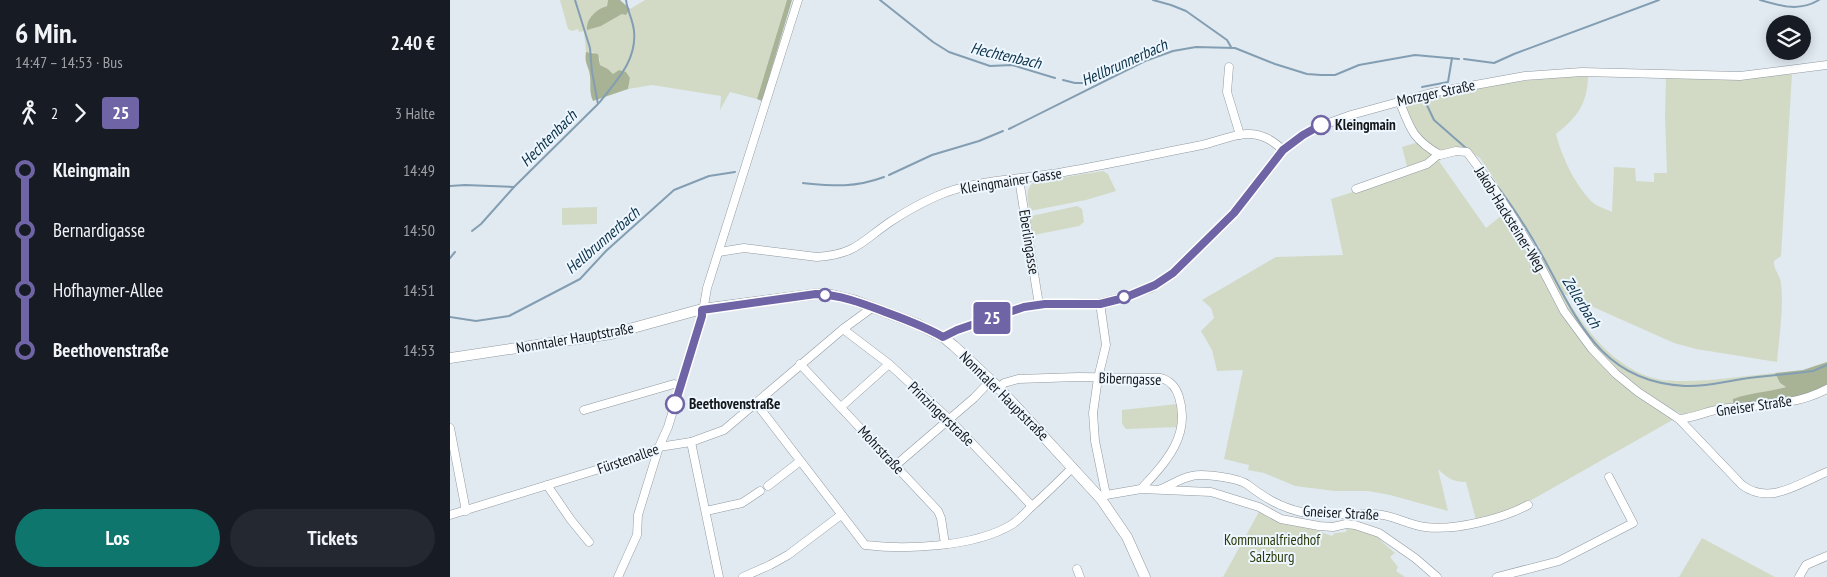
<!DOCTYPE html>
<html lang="de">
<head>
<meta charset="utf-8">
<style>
	body { margin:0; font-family:"PT Sans Narrow",sans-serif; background:#242831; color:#f1f3f6; height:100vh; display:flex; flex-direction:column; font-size:19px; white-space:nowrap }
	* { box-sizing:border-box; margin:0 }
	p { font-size:16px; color:#9ea1a6 }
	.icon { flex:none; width:28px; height:28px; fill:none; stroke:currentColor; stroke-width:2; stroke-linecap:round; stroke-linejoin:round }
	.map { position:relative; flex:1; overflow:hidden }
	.side { display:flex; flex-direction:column; background:#171b24; width:450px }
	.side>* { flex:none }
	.badge { padding:0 10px; border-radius:4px; font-size:18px; line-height:32px }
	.tools { position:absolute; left:1316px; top:15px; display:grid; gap:10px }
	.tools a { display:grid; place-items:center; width:45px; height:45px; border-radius:50%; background:#171b24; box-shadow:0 2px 12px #0003; font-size:25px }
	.map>.badge { position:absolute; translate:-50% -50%; box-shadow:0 0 0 2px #fff }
	.legs { display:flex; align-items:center; gap:8px; height:55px; padding:0 15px; font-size:16px }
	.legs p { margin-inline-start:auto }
	.headline { display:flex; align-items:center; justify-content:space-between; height:85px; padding:0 15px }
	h1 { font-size:28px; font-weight:800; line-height:38px }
	.action { display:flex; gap:10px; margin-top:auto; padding:10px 15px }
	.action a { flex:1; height:58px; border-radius:30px; background:#0f766e; color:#fff; font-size:20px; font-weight:800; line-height:58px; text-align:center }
	.action a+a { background:#242831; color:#f1f3f6 }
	ul { padding:0 15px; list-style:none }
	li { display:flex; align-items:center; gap:18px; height:60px; font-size:19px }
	li i { display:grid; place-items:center; width:8px; height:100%; margin:0 6px; background:currentColor }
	li i::after { content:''; width:12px; height:12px; margin:-6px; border:4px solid; border-radius:50%; background:#171b24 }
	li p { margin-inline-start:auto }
	li:first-child i { background:linear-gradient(#0000 50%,currentColor 0) }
	li:last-child i { background:linear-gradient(currentColor 50%,#0000 0) }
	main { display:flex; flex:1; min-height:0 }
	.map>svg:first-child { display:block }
	.green { fill:#d2dac6 }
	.forest { fill:#a8b396 }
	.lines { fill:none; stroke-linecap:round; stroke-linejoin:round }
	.stream { stroke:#839eb2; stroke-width:2 }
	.minor-casing { stroke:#919aa1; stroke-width:9 }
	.major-casing { stroke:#919aa1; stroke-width:11 }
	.minor { stroke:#fff; stroke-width:8 }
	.major { stroke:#fff; stroke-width:10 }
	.line-1-casing { stroke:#fff; stroke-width:11 }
	.line-1 { stroke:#6f64a5; stroke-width:8 }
	.stop-1-dot { fill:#fff; stroke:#6f64a5; stroke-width:2.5 }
	.labels { text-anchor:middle; stroke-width:4; stroke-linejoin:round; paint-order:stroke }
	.street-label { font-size:15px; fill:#15181a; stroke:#eef7ff }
	.stop-label { font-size:15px; font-weight:bold; fill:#15181a; stroke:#eef7ff; text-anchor:start }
	.park-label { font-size:15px; fill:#2c3909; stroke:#eef7ff }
	.water-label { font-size:16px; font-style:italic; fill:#0c3248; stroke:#eef7ff }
</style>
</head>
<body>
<main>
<section class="side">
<div class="headline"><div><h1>6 Min.</h1><p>14:47 – 14:53 · Bus</p></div><b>2.40 €</b></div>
<div class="legs"><svg class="icon" aria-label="walk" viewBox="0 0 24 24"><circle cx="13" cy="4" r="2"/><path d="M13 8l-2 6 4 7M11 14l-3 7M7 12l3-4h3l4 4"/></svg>2<svg class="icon" aria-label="forward" viewBox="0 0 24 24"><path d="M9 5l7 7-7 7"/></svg><b class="badge" style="background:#6f64a5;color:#fff">25</b><p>3 Halte</p></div>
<ul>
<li><i style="color:#6f64a5"></i><b>Kleingmain</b><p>14:49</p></li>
<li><i style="color:#6f64a5"></i><span>Bernardigasse</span><p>14:50</p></li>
<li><i style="color:#6f64a5"></i><span>Hofhaymer-Allee</span><p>14:51</p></li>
<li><i style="color:#6f64a5"></i><b>Beethovenstraße</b><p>14:53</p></li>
</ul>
<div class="action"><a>Los</a><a>Tickets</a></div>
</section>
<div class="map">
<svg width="1377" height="577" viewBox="0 0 1377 577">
	<rect width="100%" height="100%" fill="#e1eaf1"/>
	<g class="green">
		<polygon points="110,0 158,0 151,26 172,14 178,13 180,9 195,0 337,0 307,99 280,92 270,110 271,96 202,85 178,89 180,78 163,74 158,69 150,65 150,59 143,52 136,52 134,31 129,32 128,29 122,31 118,29"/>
		<path d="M 1342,74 L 1331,256 L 1324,261 C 1323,269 1330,275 1331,283 C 1334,307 1329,338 1327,362 L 1246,349 L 1224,343 L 1114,294 C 1135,330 1165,369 1207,379 C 1213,381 1220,380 1226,381 C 1259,382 1292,376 1325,373 L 1330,383 L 1336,387 L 1284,399 L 1289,406 L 1236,416 C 1188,395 1145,356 1118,311 C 1106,291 1096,270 1086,250 L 1090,248 L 1030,158 L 1015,149 L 993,150 L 989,161 L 1036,228 L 1057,211 L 1146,358 L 1226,418 L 1069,507 L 1026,520 L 1016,482 C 1003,482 997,478 988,469 L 998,511 L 940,495 L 918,491 L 885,491 L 845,486 L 814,473 L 798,470 L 799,465 L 774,459 L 793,370 L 767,371 L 762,350 L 751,331 L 764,318 L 761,308 L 752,300 L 826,257 L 893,255 L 881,199 L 959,174 L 952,147 L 972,141 L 960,122 L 956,108 L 959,101 C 1018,87 1078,79 1138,75 C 1138,103 1127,118 1106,134 C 1112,157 1124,183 1141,201 C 1146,206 1156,209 1162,212 L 1164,167 L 1185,168 L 1186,181 L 1204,182 L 1204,173 L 1217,173 L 1215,116 L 1216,77 L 1287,79 Z"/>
		<path d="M 653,171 L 658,174 L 666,191 L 636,200 L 580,211 C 578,200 574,190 584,182 Z"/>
		<polygon points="627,206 632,209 634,222 629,226 584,235 580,233 577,217"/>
		<polygon points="147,207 147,224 112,225 112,208"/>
		<polygon points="727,404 729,427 676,429 672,424 672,410"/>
		<polygon points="810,510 882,536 885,533 896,532 897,526 903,527 931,538 930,540 945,553 940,557 948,567 946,571 955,577 773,577"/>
		<polygon points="1252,538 1325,577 1229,577"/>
	</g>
	<g class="forest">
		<path d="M 158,0 L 170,0 L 180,9 L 176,15 L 172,14 L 151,26 L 137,30 C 136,18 147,9 157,6 Z"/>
		<polygon points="337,0 342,0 312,101 307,99"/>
		<path d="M 136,52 L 148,54 L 150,65 L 158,69 L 163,74 L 169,70 L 176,72 L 180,78 L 178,89 L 143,101 C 139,92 141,86 140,76 C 139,66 134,64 136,52 Z"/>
		<path d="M 1377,362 L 1377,386 L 1359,396 L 1289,406 L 1283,403 L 1283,399 C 1300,393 1319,392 1336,387 L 1330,383 L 1325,373 L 1353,370 Z"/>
	</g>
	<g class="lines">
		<g class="stream">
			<polyline points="430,0 483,42 499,52 540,66 562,65 605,78"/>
			<polyline points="703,0 721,5 736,11 777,40 781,47"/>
			<path d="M 1310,0 C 1331,6 1349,12 1369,0"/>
			<polyline points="1014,59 1044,63 1064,54 1209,0"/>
			<polyline points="613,80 625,83 638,83"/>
			<polyline points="972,87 998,82 1002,58"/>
			<polyline points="974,99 984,120 1017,149"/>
			<path d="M 149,103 C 166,81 187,61 184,31 C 183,20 177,10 176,0"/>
			<polyline points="559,129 695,61 723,51 746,47 785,48 825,64 857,74 871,75 885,75 909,65 965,55 1009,59"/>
			<polyline points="439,175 482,155 529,141 553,131"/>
			<path d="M 1041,178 C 1060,202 1078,230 1093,257 C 1128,321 1151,382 1235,386 C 1254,387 1273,382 1292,379 C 1315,376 1339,374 1363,371 L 1377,365"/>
			<path d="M 353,183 C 385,186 404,188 434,177"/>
			<polyline points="0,186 15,185 64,187"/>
			<polyline points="22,231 31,224 64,187 148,104 142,72 140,48 125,0"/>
			<polyline points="0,258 5,252"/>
			<polyline points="0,317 26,321 59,316 130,279 156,251 224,190 259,176 285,172"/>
		</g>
		<g class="minor-casing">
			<g id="minor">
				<polyline points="779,67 777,92 790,135"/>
				<path d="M 949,100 C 960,128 962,139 990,155 L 1006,151 L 1017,152 L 1043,187 L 1065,221 L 1085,255 L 1114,311 L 1142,349 L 1166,374 L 1188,392 L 1229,419 L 1292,485 C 1320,506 1349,483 1377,472"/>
				<polyline points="569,179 589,305"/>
				<polyline points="906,189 977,164 989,154"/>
				<path d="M 269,252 L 294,248 L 367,257 C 406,254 411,242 440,222 C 455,212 471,203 487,196 C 525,179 573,180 614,172 C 660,164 706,154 752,145 C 766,142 781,135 796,134 C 811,133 822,140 833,150"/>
				<polyline points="650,303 656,345 648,378 643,413 645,441 656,495"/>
				<polyline points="393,329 439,364 499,419 582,506"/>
				<polyline points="493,337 507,330 574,307 595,304 650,303 674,297 701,288 723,273 777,220 797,197 828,155 840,144 865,128 901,115 981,93 1075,76 1132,72 1290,76 1377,65"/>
				<polyline points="350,364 488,511 491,518 495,544"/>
				<path d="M 549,388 L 554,383 L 568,379 L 628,377 L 711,378 C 721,381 726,387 729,397 C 741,436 716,462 691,489"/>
				<path d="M 306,403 L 415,545 C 456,550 524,547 561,525 C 569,520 575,513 581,507 C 596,494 609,481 623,467"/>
				<polyline points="391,407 439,364"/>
				<polyline points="134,410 224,384 231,386"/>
				<path d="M 1229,419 C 1244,418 1257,411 1271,409 C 1307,404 1344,407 1377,389"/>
				<polyline points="0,428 16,511"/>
				<polyline points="241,442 269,577"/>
				<polyline points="446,465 524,398 541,380"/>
				<polyline points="97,485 121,520 139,542"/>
				<polyline points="318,486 349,462"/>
				<path d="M 711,489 C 721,485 731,478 742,476 C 753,473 789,478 798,485 C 815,498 830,507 851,512 C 876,517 899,513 924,514 C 942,514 957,525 975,527 C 1004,531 1052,519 1078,505"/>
				<polyline points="651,499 656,495 691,489 761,492 809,507 831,519 869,526 883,527 896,524 905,525 929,533 965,558 987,577"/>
				<polyline points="256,511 292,503 310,491"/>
				<polyline points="0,515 198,454 209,447 241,442 274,430 393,329 423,307"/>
				<polyline points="627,569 630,577"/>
				<polyline points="168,577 187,535 188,515 209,447 218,427 225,404 252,317 257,288 348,0"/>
				<polyline points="293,577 320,565 338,555 391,515"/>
				<polyline points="1047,577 1109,561 1183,523 1159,477"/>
				<polyline points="1349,577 1356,565 1377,556"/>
			</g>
		</g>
		<g class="major-casing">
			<polyline id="major" points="0,358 161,334 252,309 366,294 382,295 403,300 467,324 493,337 504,346 549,388 651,499 677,537 695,577"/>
		</g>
		<use href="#minor" class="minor"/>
		<use href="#major" class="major"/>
	</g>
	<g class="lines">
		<g class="line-1-casing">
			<path id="line-1" d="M 225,404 L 252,316 L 252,310 L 366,294 C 392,295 414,304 438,313 C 457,320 476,327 493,337 L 507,330 L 574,307 L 595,304 L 650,304 L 674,298 L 705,285 L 723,273 L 784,213 L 833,150 L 853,135 L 871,125"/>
		</g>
		<use href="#line-1" class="line-1"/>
	</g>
	<g class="stop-1-dot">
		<circle cx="871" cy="125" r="9"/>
		<circle cx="375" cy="295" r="6"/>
		<circle cx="674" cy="297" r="6"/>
		<circle cx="225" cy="404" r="9"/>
	</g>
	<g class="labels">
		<g class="street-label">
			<text transform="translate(986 93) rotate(-12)" y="5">Morzger Straße</text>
			<text transform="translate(561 181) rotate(-9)" y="5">Kleingmainer Gasse</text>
			<text transform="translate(1060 219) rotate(58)" y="5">Jakob-Hacksteiner-Weg</text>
			<text transform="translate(579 242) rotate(81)" y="5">Eberlingasse</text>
			<text transform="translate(125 338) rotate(-10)" y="5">Nonntaler Hauptstraße</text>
			<text transform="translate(680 379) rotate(2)" y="5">Biberngasse</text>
			<text transform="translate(554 396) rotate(45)" y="5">Nonntaler Hauptstraße</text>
			<text transform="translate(1304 406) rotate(-8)" y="5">Gneiser Straße</text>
			<text transform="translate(491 414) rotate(44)" y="5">Prinzingerstraße</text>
			<text transform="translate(431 450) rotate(47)" y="5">Mohrstraße</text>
			<text transform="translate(178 459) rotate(-19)" y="5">Fürstenallee</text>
			<text transform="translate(891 513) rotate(3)" y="5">Gneiser Straße</text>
		</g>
		<g class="stop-label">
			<text x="885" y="130">Kleingmain</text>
			<text x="239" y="409">Beethovenstraße</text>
		</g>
		<g class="park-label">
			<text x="822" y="545">Kommunalfriedhof<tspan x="822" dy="17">Salzburg</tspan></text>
		</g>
		<g class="water-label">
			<text transform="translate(556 55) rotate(13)" y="6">Hechtenbach</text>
			<text transform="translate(674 62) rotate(-24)" y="6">Hellbrunnerbach</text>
			<text transform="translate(98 138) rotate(-45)" y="6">Hechtenbach</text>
			<text transform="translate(152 240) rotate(-41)" y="6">Hellbrunnerbach</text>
			<text transform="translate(1132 302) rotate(58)" y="6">Zellerbach</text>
		</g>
	</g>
</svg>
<div class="tools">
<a><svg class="icon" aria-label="layers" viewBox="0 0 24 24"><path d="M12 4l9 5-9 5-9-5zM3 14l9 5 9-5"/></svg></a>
</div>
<b class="badge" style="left:542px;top:318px;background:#6f64a5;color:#fff">25</b>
</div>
</main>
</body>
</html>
